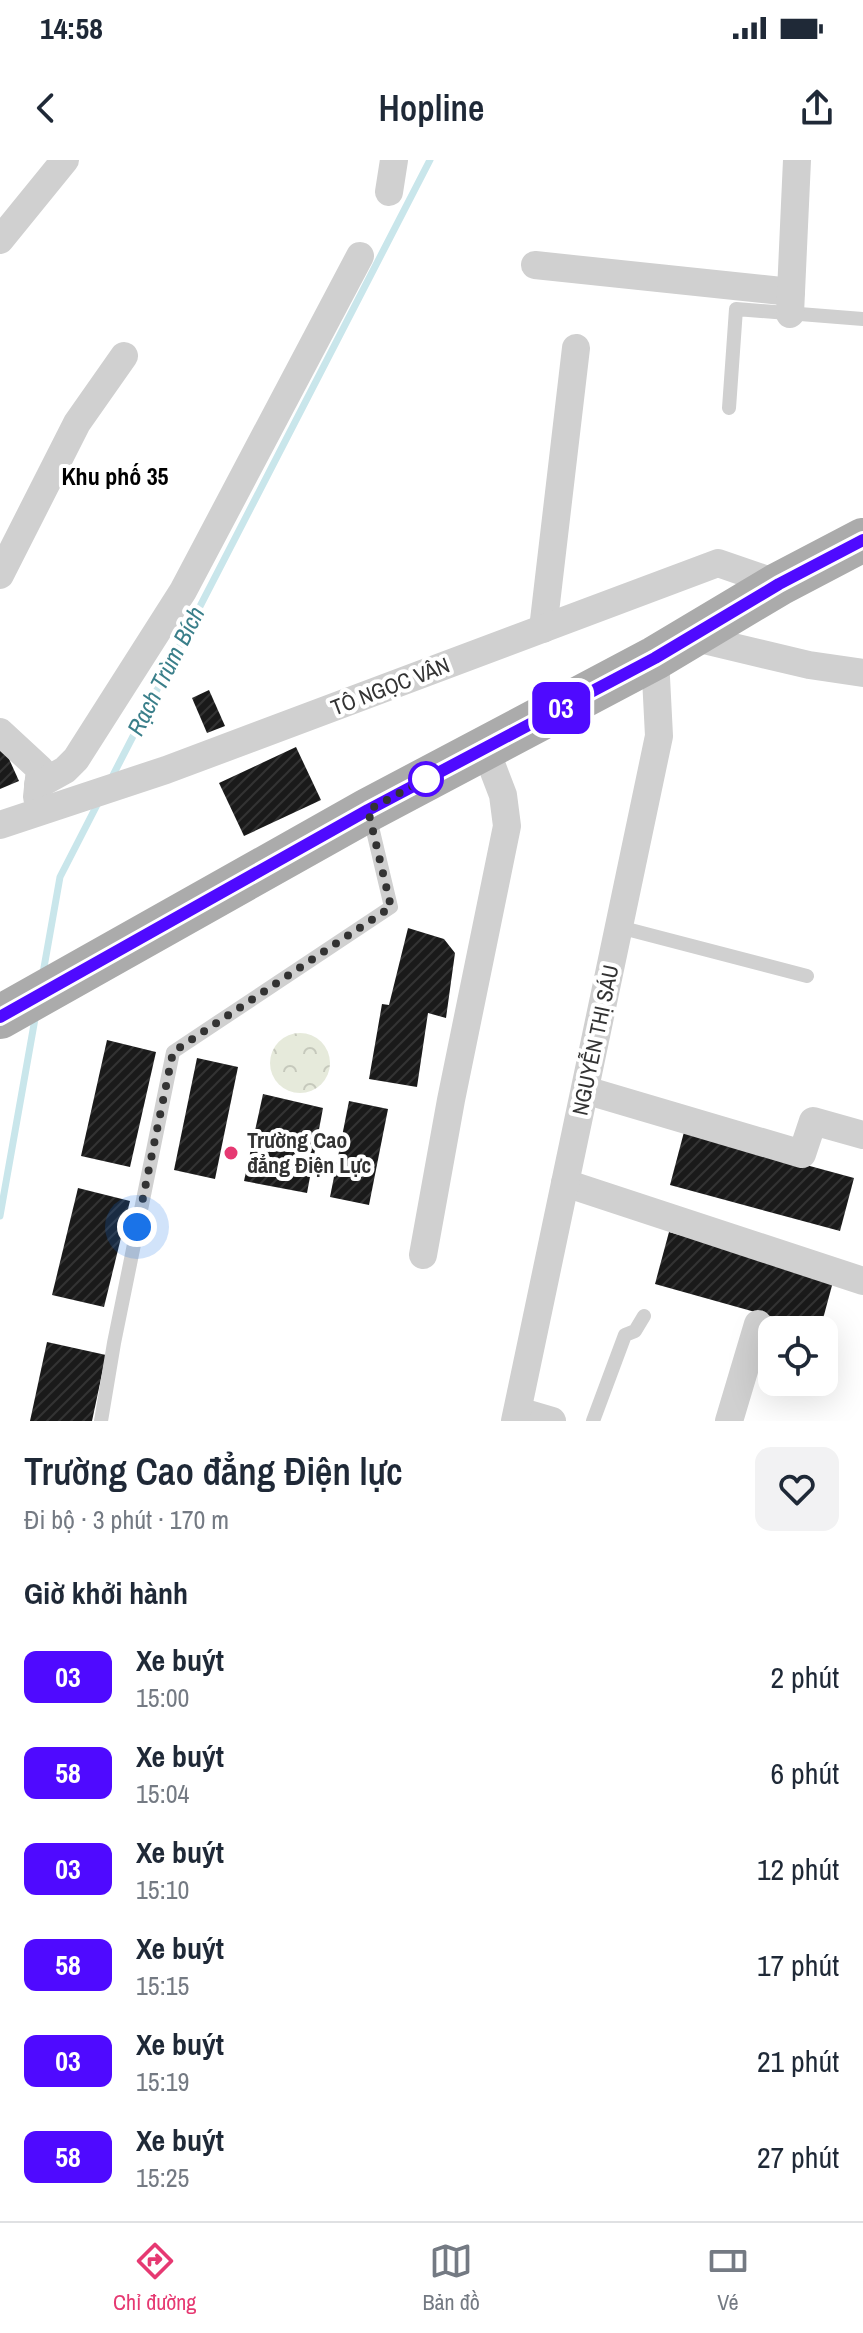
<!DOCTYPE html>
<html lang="vi">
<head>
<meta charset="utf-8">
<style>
	body { margin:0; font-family:"Archivo Narrow",sans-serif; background:#f2f2f3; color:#1f2937; height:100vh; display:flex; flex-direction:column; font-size:30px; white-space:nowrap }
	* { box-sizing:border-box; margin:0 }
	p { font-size:26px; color:#747a83 }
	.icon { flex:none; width:44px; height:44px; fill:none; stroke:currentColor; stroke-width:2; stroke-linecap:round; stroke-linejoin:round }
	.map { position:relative; height:1261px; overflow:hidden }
	.sheet { display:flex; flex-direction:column; background:#fff; flex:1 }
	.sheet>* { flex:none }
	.badge { padding:0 16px; border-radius:12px; font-size:28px; line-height:52px }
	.controls { position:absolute; left:758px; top:1156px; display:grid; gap:16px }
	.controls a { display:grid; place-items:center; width:80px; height:80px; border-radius:16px; background:#fff; box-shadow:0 8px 32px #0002; font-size:40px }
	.you { position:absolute; width:40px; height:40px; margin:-20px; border:6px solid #fff; border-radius:50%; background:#1a73e8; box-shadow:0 0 0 12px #1a73e833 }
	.map>.badge { position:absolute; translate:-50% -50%; box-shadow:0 0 0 4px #fff }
	h2 { padding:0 24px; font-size:30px; line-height:72px }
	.round { display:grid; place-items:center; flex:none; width:84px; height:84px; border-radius:16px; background:#f2f2f3 }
	.overview { display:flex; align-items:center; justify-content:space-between; height:136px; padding:0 24px }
	h1 { font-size:38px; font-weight:600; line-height:60px }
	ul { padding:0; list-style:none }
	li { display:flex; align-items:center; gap:24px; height:96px; padding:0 24px }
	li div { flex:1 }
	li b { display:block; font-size:30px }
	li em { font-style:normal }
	li .badge { min-width:88px; font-weight:700; text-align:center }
	.status { display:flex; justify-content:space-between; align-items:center; height:56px; padding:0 40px; background:#fff; direction:ltr }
	.status svg { height:22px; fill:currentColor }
	header { display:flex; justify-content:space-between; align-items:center; height:104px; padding:0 24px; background:#fff; font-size:36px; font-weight:600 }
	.tabs { display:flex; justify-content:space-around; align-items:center; height:112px; border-top:2px solid #e0e1e3; background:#fff; font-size:22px; color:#747a83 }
	.tabs a { display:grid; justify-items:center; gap:4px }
	.tabs .current { color:#e63972 }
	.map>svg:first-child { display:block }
	.park { fill:url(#park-crowns) }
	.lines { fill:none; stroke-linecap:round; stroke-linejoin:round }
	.stream { stroke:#c9e6eb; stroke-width:7 }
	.building { fill:url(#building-hatch) }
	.lane { stroke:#d0d0d0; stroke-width:14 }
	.street { stroke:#d0d0d0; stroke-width:28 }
	.primary { stroke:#ababab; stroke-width:44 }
	.line-casing { stroke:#fff; stroke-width:18 }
	.line { stroke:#4f0aff; stroke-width:12 }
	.walk { stroke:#333; stroke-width:8; stroke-dasharray:0 14.4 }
	.stop-dot { fill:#fff; stroke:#4f0aff; stroke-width:4 }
	.poi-dot { fill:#e63972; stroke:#fff; stroke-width:3 }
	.labels { text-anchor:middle; stroke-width:8; stroke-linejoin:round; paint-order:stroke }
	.street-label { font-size:22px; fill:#333; stroke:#fff }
	.poi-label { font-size:22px; font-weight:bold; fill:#333; stroke:#fff; text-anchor:start }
	.neighbourhood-label { font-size:24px; font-weight:bold; fill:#000; stroke:#fff }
	.water-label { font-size:24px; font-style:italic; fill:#3a7f8a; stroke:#fff }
</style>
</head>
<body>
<div class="status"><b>14:58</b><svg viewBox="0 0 49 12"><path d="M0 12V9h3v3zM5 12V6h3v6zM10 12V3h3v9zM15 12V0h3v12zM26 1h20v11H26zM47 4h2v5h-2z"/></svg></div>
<header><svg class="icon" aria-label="back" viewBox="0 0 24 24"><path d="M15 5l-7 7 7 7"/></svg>Hopline<svg class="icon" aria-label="share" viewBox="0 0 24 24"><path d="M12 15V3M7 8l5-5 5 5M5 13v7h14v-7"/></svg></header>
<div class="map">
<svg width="863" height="1261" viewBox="0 0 863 1261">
	<defs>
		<pattern id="park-crowns" width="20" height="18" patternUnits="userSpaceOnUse" patternTransform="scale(2)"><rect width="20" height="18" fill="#e6eadb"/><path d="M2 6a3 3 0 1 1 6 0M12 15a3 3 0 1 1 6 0" fill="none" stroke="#c6c9bc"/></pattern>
		<pattern id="building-hatch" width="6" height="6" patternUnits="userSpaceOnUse" patternTransform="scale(2)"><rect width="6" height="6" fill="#1a1a1a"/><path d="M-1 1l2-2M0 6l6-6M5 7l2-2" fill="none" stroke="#333"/></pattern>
	</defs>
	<rect width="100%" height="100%" fill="#fff"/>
	<circle class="park" cx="300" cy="903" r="30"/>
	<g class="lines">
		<g class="stream">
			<polyline points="111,619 430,0"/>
			<polyline points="43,813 60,717 99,641"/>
			<polyline points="0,1056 36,853"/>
		</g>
	</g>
	<g class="building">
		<polygon points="209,530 225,566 207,573 192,538"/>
		<polygon points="0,579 19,621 0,629"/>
		<polygon points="296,587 321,640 244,676 219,623"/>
		<polygon points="408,768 444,779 455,793 446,858 428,853 417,927 369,919 382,844 389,845"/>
		<polygon points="107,880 156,892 130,1007 81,996"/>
		<polygon points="197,898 238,907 215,1019 174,1010"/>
		<polygon points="263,934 323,948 307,1033 244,1021"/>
		<polygon points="349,941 388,949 369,1045 330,1037"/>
		<polygon points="684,972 854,1018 840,1071 670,1025"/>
		<polygon points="78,1028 130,1041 104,1147 52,1135"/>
		<polygon points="669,1072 834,1118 820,1170 655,1124"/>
		<polygon points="47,1182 106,1195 92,1261 30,1261"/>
	</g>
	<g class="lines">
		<g class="lane">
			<polyline points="729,248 736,149 863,159"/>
			<polyline points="619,767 807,816"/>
			<polyline points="101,1261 114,1183 173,892 391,747 369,654"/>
			<polyline points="593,1261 625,1175 635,1171 644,1156"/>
		</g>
		<g class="street">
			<polyline points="389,32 394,0"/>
			<polyline points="0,80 65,0"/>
			<polyline points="535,105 791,132"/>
			<polyline points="790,154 797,0"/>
			<polyline points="0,415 77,263 124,196"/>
			<polyline points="543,469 576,188"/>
			<polyline points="691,477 809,505 863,513"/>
			<polyline points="0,572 40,609 37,637"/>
			<polyline points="38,625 65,610 76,599 183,431 360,96"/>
			<polyline points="0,665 166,610 718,403 779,424"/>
			<polyline points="585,930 802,994 813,961 863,975"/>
			<polyline points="565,1023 863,1121"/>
			<polyline points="423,1095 451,940 507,666 503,635 485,588"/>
			<polyline points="518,1251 552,1261"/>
			<polyline points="515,1261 659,576 655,498"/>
			<polyline points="729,1261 758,1164"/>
		</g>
		<polyline class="primary" points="0,857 368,650 655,498 779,424 863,380"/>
	</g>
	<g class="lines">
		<g class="line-casing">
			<polyline id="line" points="0,857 368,650 655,498 779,424 863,380"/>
		</g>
		<use href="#line" class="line"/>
		<polyline class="walk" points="137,1067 173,892 391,747 368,650 426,619"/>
	</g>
	<circle class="stop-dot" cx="426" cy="619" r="16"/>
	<circle class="poi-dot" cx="231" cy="993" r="8"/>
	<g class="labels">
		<g class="street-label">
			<text transform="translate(390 526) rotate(-21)" y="8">TÔ NGỌC VÂN</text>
			<text transform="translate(595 880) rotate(-78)" y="8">NGUYỄN THỊ SÁU</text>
		</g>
		<g class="poi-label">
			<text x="247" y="988">Trường Cao<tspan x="247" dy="25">đẳng Điện Lực</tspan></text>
		</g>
		<g class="neighbourhood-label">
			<text x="115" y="325">Khu phố 35</text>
		</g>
		<g class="water-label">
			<text transform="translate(166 511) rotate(-63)" y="8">Rạch Trùm Bích</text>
		</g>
	</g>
</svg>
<div class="controls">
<a><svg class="icon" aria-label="locate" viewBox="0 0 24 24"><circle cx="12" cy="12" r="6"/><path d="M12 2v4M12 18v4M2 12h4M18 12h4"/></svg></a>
</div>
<div class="you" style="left:137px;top:1067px"></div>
<b class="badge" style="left:561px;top:548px;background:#4f0aff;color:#fff">03</b>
</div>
<section class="sheet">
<div class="overview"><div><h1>Trường Cao đẳng Điện lực</h1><p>Đi bộ · 3 phút · 170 m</p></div><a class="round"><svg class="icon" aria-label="heart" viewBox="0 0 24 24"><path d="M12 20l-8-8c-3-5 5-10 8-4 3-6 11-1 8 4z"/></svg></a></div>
<h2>Giờ khởi hành</h2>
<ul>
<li><span class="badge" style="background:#4f0aff;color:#fff">03</span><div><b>Xe buýt</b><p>15:00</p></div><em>2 phút</em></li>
<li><span class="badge" style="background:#4f0aff;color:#fff">58</span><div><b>Xe buýt</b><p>15:04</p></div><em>6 phút</em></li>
<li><span class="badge" style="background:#4f0aff;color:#fff">03</span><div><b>Xe buýt</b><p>15:10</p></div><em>12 phút</em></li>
<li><span class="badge" style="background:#4f0aff;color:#fff">58</span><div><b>Xe buýt</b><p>15:15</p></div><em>17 phút</em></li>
<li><span class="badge" style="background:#4f0aff;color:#fff">03</span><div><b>Xe buýt</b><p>15:19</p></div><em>21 phút</em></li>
<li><span class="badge" style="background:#4f0aff;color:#fff">58</span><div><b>Xe buýt</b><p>15:25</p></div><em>27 phút</em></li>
</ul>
</section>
<nav class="tabs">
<a class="current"><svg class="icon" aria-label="directions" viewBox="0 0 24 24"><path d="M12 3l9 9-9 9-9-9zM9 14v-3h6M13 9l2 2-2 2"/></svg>Chỉ đường</a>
<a><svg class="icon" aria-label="map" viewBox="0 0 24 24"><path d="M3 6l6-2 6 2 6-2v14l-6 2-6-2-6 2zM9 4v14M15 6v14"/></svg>Bản đồ</a>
<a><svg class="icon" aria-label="tickets" viewBox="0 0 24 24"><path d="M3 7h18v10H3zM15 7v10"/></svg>Vé</a>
</nav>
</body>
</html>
